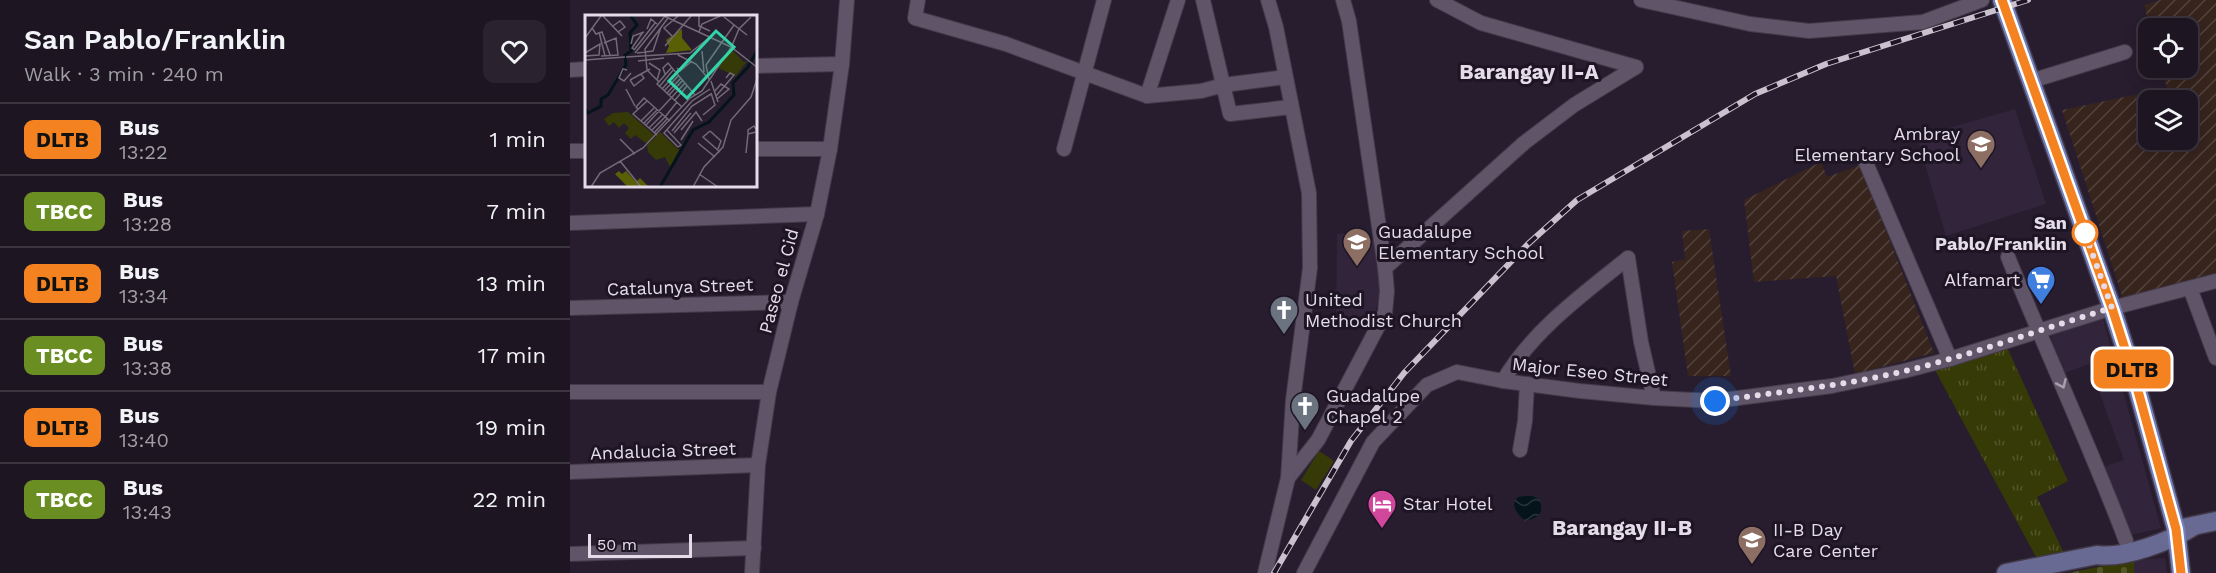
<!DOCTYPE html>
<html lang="en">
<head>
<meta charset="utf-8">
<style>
	body { margin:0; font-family:"Work Sans",sans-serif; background:#2a232f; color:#f1f3f6; height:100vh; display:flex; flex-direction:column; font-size:22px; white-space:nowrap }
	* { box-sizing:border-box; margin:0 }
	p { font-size:20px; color:#a09fa5 }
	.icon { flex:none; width:33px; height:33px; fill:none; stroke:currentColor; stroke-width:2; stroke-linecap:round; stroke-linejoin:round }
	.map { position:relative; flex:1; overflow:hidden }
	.side { display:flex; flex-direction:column; background:#1d1622; width:570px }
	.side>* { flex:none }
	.badge { padding:0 12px; border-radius:9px; font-size:21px; line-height:39px }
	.tools { position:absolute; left:1568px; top:18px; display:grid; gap:12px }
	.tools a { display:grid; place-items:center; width:60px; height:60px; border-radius:12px; background:#1d1622; box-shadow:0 3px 15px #0003,0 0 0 2px #3b3540; font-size:30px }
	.scale { position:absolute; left:18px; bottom:15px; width:104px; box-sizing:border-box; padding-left:6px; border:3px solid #e4dde9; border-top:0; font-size:16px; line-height:21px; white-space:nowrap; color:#e4dde9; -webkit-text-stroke:4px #1d1424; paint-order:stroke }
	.you { position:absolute; width:30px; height:30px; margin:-15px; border:4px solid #fff; border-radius:50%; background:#1a73e8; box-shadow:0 0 0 9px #1a73e833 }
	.map>.badge { position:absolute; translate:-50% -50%; box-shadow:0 0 0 3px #fff }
	.round { display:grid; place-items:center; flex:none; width:63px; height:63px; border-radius:12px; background:#2a232f }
	.headline { display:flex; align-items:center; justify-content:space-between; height:102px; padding:0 24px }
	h1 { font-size:28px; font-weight:600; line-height:45px }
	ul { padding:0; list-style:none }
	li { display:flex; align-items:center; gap:18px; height:72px; padding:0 24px; border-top:2px solid #3b3540 }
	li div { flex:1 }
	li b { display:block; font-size:22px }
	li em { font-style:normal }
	li .badge { min-width:66px; font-weight:700; text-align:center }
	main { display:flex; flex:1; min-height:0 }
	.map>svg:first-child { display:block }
	.built { fill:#32253b }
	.industrial { fill:url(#industrial-furrows); fill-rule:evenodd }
	.grass { fill:url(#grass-tufts) }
	.cemetery { fill:url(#cemetery-stones) }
	.pitch { fill:#353a06 }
	.water { fill:url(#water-waves) }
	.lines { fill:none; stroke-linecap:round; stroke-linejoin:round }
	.street-casing { stroke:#433a49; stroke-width:16 }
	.secondary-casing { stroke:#433a49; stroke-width:21 }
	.primary-casing { stroke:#433a49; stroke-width:21 }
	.street { stroke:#5f5468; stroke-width:14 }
	.secondary { stroke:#696a94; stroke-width:18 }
	.primary { stroke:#7280c0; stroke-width:18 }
	.rail-casing { stroke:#c9c1ce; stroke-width:6 }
	.rail { stroke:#1d1424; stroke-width:4; stroke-dasharray:11; stroke-linecap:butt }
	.oneway { stroke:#a89faf }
	.line-casing { stroke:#fff; stroke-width:14 }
	.line { stroke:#f58220; stroke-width:9 }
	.walk { stroke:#e4dde9; stroke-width:6; stroke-dasharray:0 10.8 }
	.stop-dot { fill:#fff; stroke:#f58220; stroke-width:3 }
	.labels { text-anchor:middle; stroke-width:6; stroke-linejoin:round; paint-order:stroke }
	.poi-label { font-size:18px; fill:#e4dde9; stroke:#1d1424; text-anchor:start }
	.stop-label { font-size:18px; font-weight:bold; fill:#e4dde9; stroke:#1d1424; text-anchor:end }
	.street-label { font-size:18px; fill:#e4dde9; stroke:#1d1424 }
	.quarter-label { font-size:21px; font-weight:bold; fill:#e4dde9; stroke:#1d1424 }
	.inset-river { fill:none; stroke:#04141a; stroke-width:3 }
	.inset-road { fill:none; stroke:#736a79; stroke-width:1.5 }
	.view { fill:#32d4a8; fill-opacity:0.15; stroke:#32d4a8; stroke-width:3 }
	.inset-edge { fill:none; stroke:#e4dde9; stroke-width:3 }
</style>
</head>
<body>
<main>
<section class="side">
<div class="headline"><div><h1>San Pablo/Franklin</h1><p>Walk · 3 min · 240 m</p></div><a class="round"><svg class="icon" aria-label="heart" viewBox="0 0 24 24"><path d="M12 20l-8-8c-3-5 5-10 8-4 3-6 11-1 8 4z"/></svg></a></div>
<ul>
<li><span class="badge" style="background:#f58220;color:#111">DLTB</span><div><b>Bus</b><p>13:22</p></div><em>1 min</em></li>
<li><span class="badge" style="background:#6b8e23;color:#fff">TBCC</span><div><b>Bus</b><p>13:28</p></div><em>7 min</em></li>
<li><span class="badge" style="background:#f58220;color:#111">DLTB</span><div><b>Bus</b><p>13:34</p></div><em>13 min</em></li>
<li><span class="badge" style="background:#6b8e23;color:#fff">TBCC</span><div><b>Bus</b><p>13:38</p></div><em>17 min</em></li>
<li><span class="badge" style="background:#f58220;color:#111">DLTB</span><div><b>Bus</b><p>13:40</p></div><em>19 min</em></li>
<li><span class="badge" style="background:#6b8e23;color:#fff">TBCC</span><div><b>Bus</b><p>13:43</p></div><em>22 min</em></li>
</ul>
</section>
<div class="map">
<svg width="1646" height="573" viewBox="0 0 1646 573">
	<defs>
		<pattern id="industrial-furrows" width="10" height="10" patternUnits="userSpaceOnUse" patternTransform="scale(1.5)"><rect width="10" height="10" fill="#36241d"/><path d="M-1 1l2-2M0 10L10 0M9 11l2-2" fill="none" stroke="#53433e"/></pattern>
		<pattern id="grass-tufts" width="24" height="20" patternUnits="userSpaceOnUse" patternTransform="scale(1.5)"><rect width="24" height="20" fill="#353a06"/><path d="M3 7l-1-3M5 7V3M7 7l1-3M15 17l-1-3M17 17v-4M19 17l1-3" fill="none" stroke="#52562a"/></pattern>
		<pattern id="cemetery-stones" width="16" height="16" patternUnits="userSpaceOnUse" patternTransform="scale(1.5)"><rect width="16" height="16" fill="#353a06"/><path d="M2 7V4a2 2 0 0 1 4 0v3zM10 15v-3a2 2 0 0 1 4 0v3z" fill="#52562a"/></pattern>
		<pattern id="water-waves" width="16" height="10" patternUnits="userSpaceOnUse" patternTransform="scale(1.5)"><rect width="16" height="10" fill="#04141a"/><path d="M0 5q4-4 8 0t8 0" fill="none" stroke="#28363b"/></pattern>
	</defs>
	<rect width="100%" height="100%" fill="#271d2e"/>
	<g class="built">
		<polygon points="1445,109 1476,204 1376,236 1347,137"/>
		<polygon points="787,233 788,239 804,240 810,295 803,319 788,317 787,328 766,326 767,234"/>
		<polygon points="1533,319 1591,528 1558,536 1533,467 1554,460 1519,364 1492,374 1480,334"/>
		<polygon points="1595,558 1597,573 1564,573 1564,560"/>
	</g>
	<g class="industrial">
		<path d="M 1590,0 L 1646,0 L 1646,273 L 1554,302 L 1492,110 L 1597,88 L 1591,68 L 1617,68 L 1617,28 L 1580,28 L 1574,5 ZM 1578,100 L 1617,100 L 1617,140 L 1578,140 Z"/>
		<polygon points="1251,162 1257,177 1290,165 1364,353 1285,374 1266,276 1184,282 1174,200"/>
		<polygon points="1139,229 1161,376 1118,376 1102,262 1115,259 1112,231"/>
	</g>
	<polygon class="grass" points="1437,347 1498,481 1467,497 1494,553 1466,557 1365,370"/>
	<polygon class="cemetery" points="1564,560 1564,573 1498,573 1557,561"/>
	<polygon class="pitch" points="749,451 764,461 746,490 731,480"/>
	<path class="water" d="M 955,496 L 963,496 L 970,500 C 974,514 968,518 955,521 C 948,514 939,506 948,497 Z"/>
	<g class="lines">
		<g class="street-casing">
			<g id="street">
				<polyline points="348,0 345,18 436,44 577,96 631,91 654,85 715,77"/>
				<polyline points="633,0 660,114 721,107"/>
				<polyline points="867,0 911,23 1066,67"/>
				<polyline points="1071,0 1180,24 1239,31 1353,22 1412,0"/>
				<polyline points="186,66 272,64"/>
				<polyline points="0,70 16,69"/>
				<polyline points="1461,81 1555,52"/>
				<polyline points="577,96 608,0"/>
				<polyline points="186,149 260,149"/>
				<polyline points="494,149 534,0"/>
				<polyline points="0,151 16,151"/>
				<polyline points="1296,163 1380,359"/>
				<polyline points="0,223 247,214"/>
				<path d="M 1438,257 C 1476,352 1520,445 1556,541"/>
				<polyline points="1058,258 1071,342 1084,398"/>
				<polyline points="815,268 954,143 1004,105 1066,67"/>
				<polyline points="1620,288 1646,358"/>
				<polyline points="0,308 221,302"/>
				<path d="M 933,381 C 962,331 1013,294 1058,258"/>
				<polyline points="0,392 199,392"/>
				<polyline points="950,450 955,421 957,384"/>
				<polyline points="0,472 188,465"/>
				<polyline points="718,478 748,440 815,313 817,291 815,268 779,21 773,0"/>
				<polyline points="0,554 184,548"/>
				<polyline points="182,573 188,465 199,392 221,302 247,214 260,149 272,64 277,0"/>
				<polyline points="695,573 718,478 723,400 740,268 739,193 706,27 698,0"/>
				<polyline points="734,573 803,442 857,385 887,372 933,381 1010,391 1084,398 1145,401 1262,386 1334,371 1380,359 1542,308 1646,281"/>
			</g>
		</g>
		<g class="secondary-casing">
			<g id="secondary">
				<polyline points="1613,528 1646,521"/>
				<path d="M 1436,573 L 1527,555 C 1554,559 1601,541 1624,526"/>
			</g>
		</g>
		<g class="primary-casing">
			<polyline id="primary" points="1432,0 1542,308 1565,380 1606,529 1611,573"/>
		</g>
		<use href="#street" class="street"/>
		<use href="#secondary" class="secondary"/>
		<use href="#primary" class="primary"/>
		<g class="rail-casing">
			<polyline id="rail" points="704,573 781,441 834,373 958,244 1007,200 1185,94 1256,64 1458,0"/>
		</g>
		<use href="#rail" class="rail"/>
	</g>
	<defs><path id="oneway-chevron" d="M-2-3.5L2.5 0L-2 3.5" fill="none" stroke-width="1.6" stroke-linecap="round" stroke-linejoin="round" transform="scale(1.5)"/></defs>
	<use class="oneway" href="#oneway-chevron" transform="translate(1492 384) rotate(66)"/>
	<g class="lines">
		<g class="line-casing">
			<polyline id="line" points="1432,0 1542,308 1565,380 1606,529 1611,573"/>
		</g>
		<use href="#line" class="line"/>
		<path class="walk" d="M 1145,401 C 1208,392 1272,386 1335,371 C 1405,354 1473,328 1542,308 L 1515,233"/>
	</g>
	<defs>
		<g id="school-pin" transform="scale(1.5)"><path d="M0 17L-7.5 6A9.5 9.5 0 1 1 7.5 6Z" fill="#8d6e63" stroke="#1d1424"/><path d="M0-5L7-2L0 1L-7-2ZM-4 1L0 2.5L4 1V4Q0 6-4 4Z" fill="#fff"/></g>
		<g id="supermarket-pin" transform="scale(1.5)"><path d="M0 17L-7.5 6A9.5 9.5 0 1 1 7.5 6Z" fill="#3f7fe0" stroke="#1d1424"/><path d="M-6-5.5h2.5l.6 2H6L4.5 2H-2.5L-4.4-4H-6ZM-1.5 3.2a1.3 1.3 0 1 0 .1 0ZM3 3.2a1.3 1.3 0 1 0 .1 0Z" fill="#fff"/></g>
		<g id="church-pin" transform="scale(1.5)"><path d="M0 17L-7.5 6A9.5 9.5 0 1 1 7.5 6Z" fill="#6b7280" stroke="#1d1424"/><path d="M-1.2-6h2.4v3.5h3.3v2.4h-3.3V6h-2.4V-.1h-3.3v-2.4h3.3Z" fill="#fff"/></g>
		<g id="hotel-pin" transform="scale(1.5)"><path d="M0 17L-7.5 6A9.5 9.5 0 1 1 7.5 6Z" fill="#d1479c" stroke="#1d1424"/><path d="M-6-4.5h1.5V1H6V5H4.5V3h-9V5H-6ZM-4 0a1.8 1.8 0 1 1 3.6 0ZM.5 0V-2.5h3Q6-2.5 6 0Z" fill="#fff"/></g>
	</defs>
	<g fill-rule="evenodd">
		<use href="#school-pin" x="1411" y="144"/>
		<use href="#school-pin" x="787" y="242"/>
		<use href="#supermarket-pin" x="1471" y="280"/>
		<use href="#church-pin" x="714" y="310"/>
		<use href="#church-pin" x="735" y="406"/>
		<use href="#hotel-pin" x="812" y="504"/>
		<use href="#school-pin" x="1182" y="540"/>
	</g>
	<circle class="stop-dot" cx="1515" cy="233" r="12"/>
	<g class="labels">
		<g class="poi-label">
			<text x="1390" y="140" text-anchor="end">Ambray<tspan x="1390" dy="21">Elementary School</tspan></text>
			<text x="808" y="238">Guadalupe<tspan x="808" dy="21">Elementary School</tspan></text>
			<text x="1450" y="286" text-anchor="end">Alfamart</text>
			<text x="735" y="306">United<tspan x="735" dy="21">Methodist Church</tspan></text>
			<text x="756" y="402">Guadalupe<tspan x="756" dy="21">Chapel 2</tspan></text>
			<text x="833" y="510">Star Hotel</text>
			<text x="1203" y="536">II-B Day<tspan x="1203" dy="21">Care Center</tspan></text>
		</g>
		<g class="stop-label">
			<text x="1497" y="229">San<tspan x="1497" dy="21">Pablo/Franklin</tspan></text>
		</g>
		<g class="street-label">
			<text transform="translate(209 281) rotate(-75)" y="6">Paseo el Cid</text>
			<text transform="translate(110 287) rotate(-2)" y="6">Catalunya Street</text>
			<text transform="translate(1020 372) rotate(6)" y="6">Major Eseo Street</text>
			<text transform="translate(93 451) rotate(-2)" y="6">Andalucia Street</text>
		</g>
		<g class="quarter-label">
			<text x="959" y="79">Barangay II-A</text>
			<text x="1052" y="535">Barangay II-B</text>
		</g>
	</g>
	<g transform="translate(15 15)">
		<rect width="172" height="172" fill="#271d2e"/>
		<path d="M 97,14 L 97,23 L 107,35 L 81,38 L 84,31 L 81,25 ZM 34,156 L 37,159 L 41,156 L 51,167 L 55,163 L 64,172 L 43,172 L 30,159 Z" fill="#585f05"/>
		<path d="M 146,34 L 159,47 L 163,45 L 151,61 L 133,53 ZM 43,97 L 70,121 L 62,129 L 50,120 L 46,124 L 40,118 L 44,113 L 39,108 L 34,113 L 29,107 L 24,111 L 19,104 L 28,98 ZM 75,117 L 94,135 L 85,152 L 80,142 L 71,145 L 63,137 L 62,131 Z" fill="#353a06"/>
		<path class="inset-river" d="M 0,94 L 3,98 L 16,91 L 16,84 L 23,80 L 41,50 L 40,40 L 46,36 L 45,18 L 52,10 L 46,1M 75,172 L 108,115 L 124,107 L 149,80 L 148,68 L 163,52 L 173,34"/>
		<path class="inset-road" d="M 18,1 L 37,21M 79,1 L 146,32 L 173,53M 114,1 L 114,11 L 125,16M 139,2 L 162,20M 28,11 L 35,6 L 40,12 L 33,17M 7,13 L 11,19 L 17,17 L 25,40M 62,14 L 66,4 L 72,9M 14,17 L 20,41M 114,17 L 117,9 L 135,1M 87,21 L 79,13 L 93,1M 0,23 L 16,1M 46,29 L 48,21 L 59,17M 80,31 L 106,1M 146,33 L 154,14 L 166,2M 49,35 L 70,8M 50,35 L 47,33 L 58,17M 117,36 L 119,57M 0,38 L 15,29 L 14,40 L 0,41M 50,38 L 80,1M 52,38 L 68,36 L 76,12M 93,40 L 111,49 L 122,62M 16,41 L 33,40 L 31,23 L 19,28M 41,42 L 105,38 L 125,22M 0,45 L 40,42M 53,46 L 79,43M 64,48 L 75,55 L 72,65M 87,52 L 72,69 L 97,92M 92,53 L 95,56 L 107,46M 42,55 L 38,54 L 34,63 L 39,66 L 46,58M 80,59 L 78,53 L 83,48 L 110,80M 45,65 L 49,71 L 59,63 L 56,59M 45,65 L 65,54M 124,65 L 121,50 L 149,10M 126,66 L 133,87M 74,67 L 62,55 L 60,34 L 83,3M 74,72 L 89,54M 41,74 L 50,91M 77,74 L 92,57M 79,76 L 94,60M 129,77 L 136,69 L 144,74 L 132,84M 82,78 L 96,63M 84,80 L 98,65M 131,81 L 149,60 L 145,58 L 141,63M 90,85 L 102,71M 62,86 L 48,99 L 72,120M 53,94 L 51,92 L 59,83 L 85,106M 118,100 L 130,90 L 126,78M 80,102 L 92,87M 56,106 L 69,93M 59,108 L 72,95M 61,110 L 100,68M 64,113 L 77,100M 67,115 L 80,102M 82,115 L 96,130 L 93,132M 96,115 L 111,97 L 117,106M 87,116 L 107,91 L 126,79M 125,116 L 118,122 L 135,137M 125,116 L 136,126 L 133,134M 171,117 L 163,119 L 163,115 L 169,111 L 173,118M 69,118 L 82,104M 89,118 L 106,98M 35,124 L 50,139M 96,125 L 108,106M 113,128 L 130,142M 93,132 L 79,118 L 107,86 L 125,74M 161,138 L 163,119M 35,146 L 56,172M 114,159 L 133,172M 6,172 L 15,158 L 58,133 L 105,83 L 117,76 L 147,31M 108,172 L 119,152 L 138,132 L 146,105 L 166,82 L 173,61"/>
		<path class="view" d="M 131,16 L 149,32 L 102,83 L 84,66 Z"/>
		<rect width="172" height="172" class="inset-edge"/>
	</g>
</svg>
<div class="tools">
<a><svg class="icon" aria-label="locate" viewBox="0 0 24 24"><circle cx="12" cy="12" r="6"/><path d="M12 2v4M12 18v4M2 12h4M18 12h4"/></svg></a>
<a><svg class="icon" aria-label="layers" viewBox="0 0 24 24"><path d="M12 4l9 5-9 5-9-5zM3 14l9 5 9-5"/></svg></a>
</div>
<div class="scale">50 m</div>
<div class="you" style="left:1145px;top:401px"></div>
<b class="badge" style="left:1562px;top:369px;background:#f58220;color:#111">DLTB</b>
</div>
</main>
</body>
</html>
